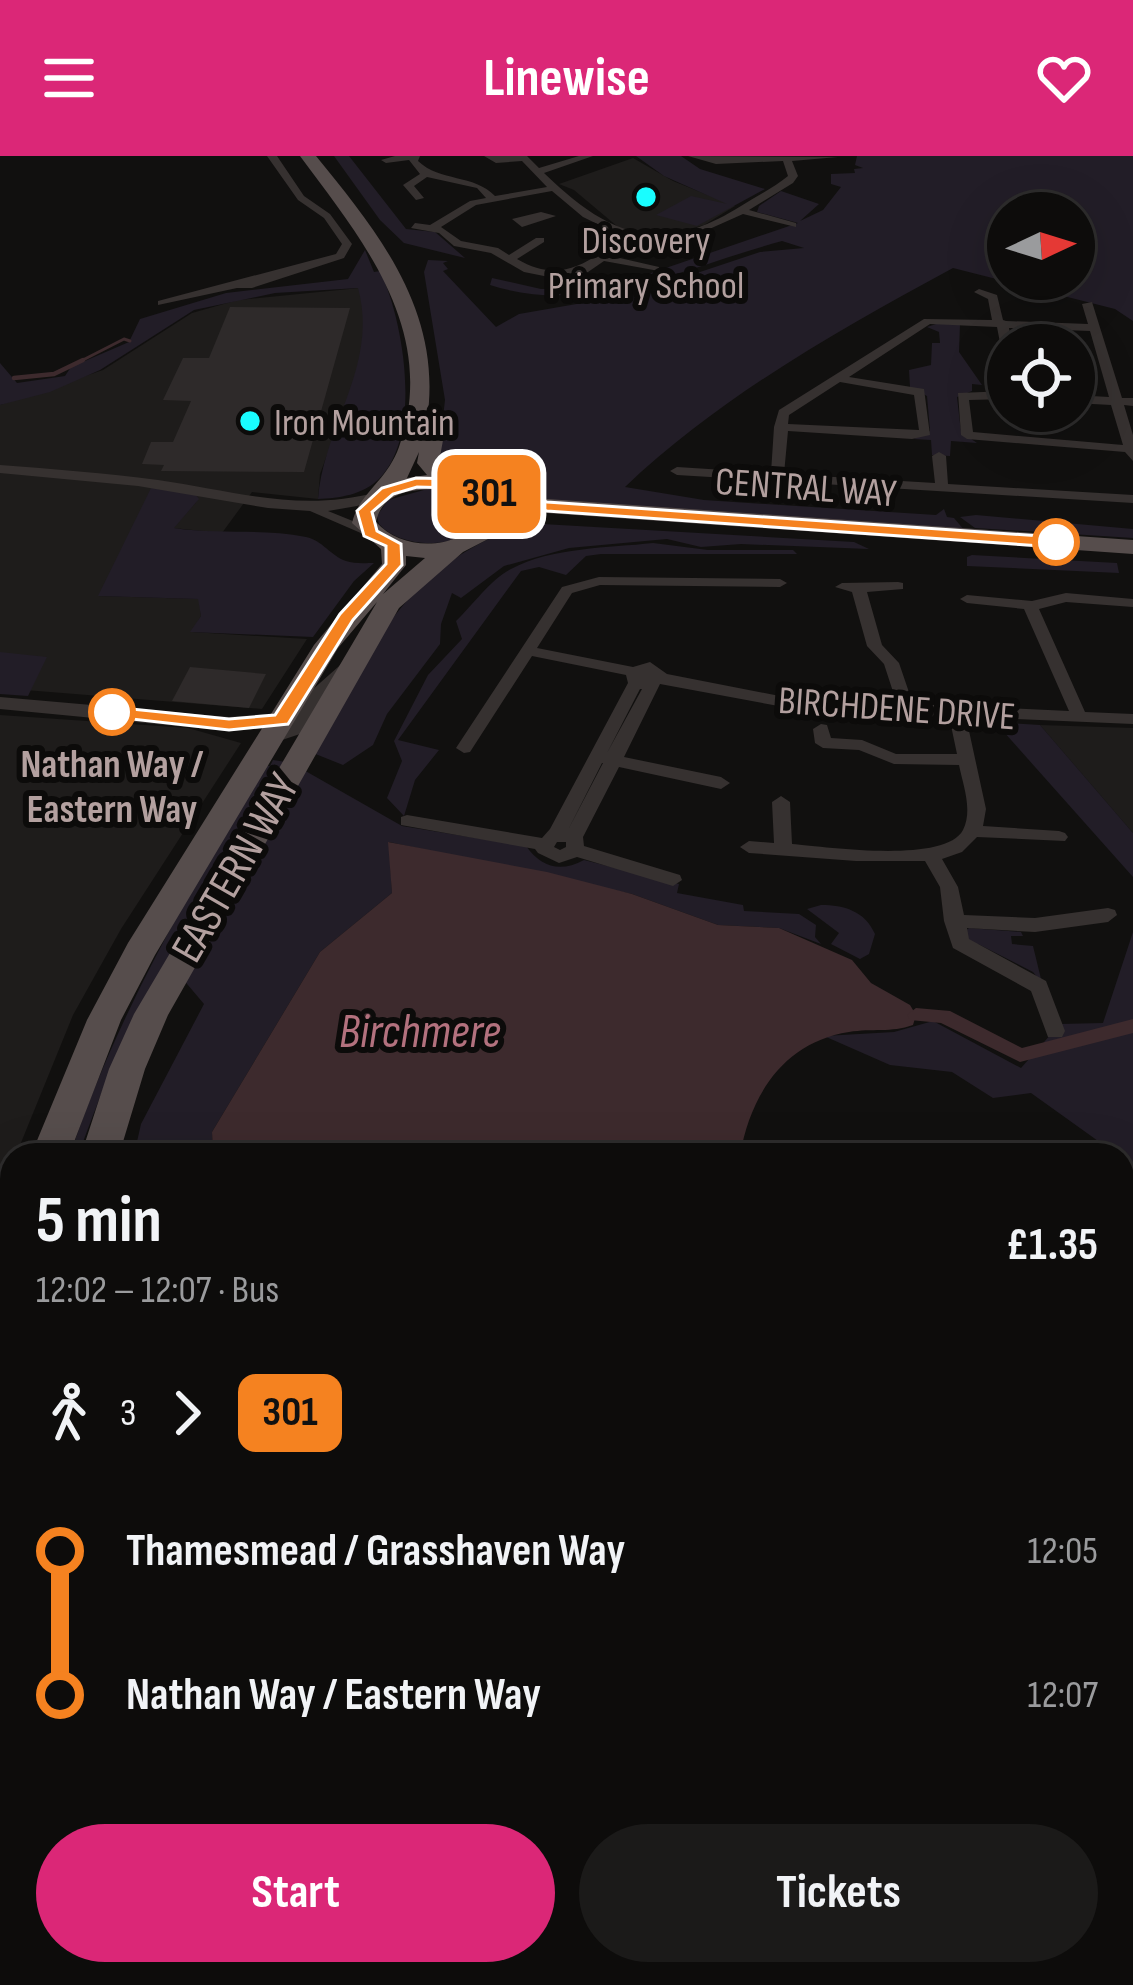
<!DOCTYPE html>
<html lang="en">
<head>
<meta charset="utf-8">
<style>
	body { margin:0; font-family:"Sofia Sans Condensed",sans-serif; background:#1b1a19; color:#f1f3f6; height:100vh; display:flex; flex-direction:column; font-size:45px; white-space:nowrap }
	* { box-sizing:border-box; margin:0 }
	p { font-size:39px; color:#9a9b9d }
	.icon { flex:none; width:66px; height:66px; fill:none; stroke:currentColor; stroke-width:2; stroke-linecap:round; stroke-linejoin:round }
	.map { position:relative; flex:1; overflow:hidden }
	.side { position:absolute; left:0px; top:987px; width:1134px; height:843px; display:flex; flex-direction:column; background:#0d0c0b; border-radius:36px 36px 0 0; box-shadow:0 12px 48px #0002,0 0 0 3px #2d2c2c }
	.side>* { flex:none }
	.badge { padding:0 24px; border-radius:18px; font-size:42px; line-height:78px }
	.needle { width:78px; rotate:86deg }
	.tools { position:absolute; left:987px; top:36px; display:grid; gap:24px }
	.tools a { display:grid; place-items:center; width:108px; height:108px; border-radius:50%; background:#0d0c0b; box-shadow:0 12px 48px #0002,0 0 0 3px #2d2c2c; font-size:60px }
	.map>.badge { position:absolute; translate:-50% -50%; box-shadow:0 0 0 6px #fff }
	.legs { display:flex; align-items:center; gap:18px; height:132px; padding:0 36px; font-size:39px }
	.legs p { margin-inline-start:auto }
	.overview { display:flex; align-items:center; justify-content:space-between; height:204px; padding:0 36px }
	h1 { font-size:66px; font-weight:700; line-height:90px }
	.button { display:flex; gap:24px; margin-top:auto; padding:24px 36px }
	.button a { flex:1; height:138px; border-radius:72px; background:#db2777; color:#fff; font-size:48px; font-weight:700; line-height:138px; text-align:center }
	.button a+a { background:#1b1a19; color:#f1f3f6 }
	ul { padding:0 36px; list-style:none }
	li { display:flex; align-items:center; gap:42px; height:144px; font-size:45px }
	li i { display:grid; place-items:center; width:18px; height:100%; margin:0 15px; background:currentColor }
	li i::after { content:''; width:30px; height:30px; margin:-15px; border:9px solid; border-radius:50%; background:#0d0c0b }
	li p { margin-inline-start:auto }
	li:first-child i { background:linear-gradient(#0000 50%,currentColor 0) }
	li:last-child i { background:linear-gradient(currentColor 50%,#0000 0) }
	header { display:flex; justify-content:space-between; align-items:center; height:156px; padding:0 36px; background:#db2777; color:#fff; font-size:54px; font-weight:700 }
	.map>svg:first-child { display:block }
	.built { fill:#1e1c1b }
	.green { fill:#221d27; fill-rule:evenodd }
	.water { fill:#3d2a2d }
	.lines { fill:none; stroke-linecap:round; stroke-linejoin:round }
	.stream-far1 { stroke:#3d2a2d; stroke-width:3 }
	.stream { stroke:#3d2a2d; stroke-width:4.5 }
	.canal { fill:#3d2a2d; fill-rule:evenodd }
	.building { fill:#2e2a2a }
	.minor { fill:#363130; fill-rule:evenodd }
	.tertiary { fill:#363130; fill-rule:evenodd }
	.primary { fill:#564d4c; fill-rule:evenodd }
	.line-1 { fill:#f58220; stroke:#fff; stroke-width:3 }
	.poi-dot { fill:#19fdff; stroke:#0c0b0a; stroke-width:4.5 }
	.stop-1-dot { fill:#fff; stroke:#f58220; stroke-width:6 }
	.labels { text-anchor:middle; stroke-width:12; stroke-linejoin:round; paint-order:stroke }
	.far-poi-label { font-size:39px; fill:#b3a09f; stroke:#0c0b0a }
	.far-street-label { font-size:39px; fill:#b3a09f; stroke:#0c0b0a }
	.far-stop-label { font-size:39px; font-weight:bold; fill:#b3a09f; stroke:#0c0b0a }
	.street-label { font-size:45px; fill:#b3a09f; stroke:#0c0b0a }
	.water-label { font-size:48px; font-style:italic; fill:#b3717e; stroke:#0c0b0a }
</style>
</head>
<body>
<header><svg class="icon" aria-label="menu" viewBox="0 0 24 24"><path d="M4 6h16M4 12h16M4 18h16"/></svg>Linewise<svg class="icon" aria-label="heart" viewBox="0 0 24 24"><path d="M12 20l-8-8c-3-5 5-10 8-4 3-6 11-1 8 4z"/></svg></header>
<div class="map">
<svg width="1133" height="1829" viewBox="0 0 1133 1829">
	<rect width="100%" height="100%" fill="#11100f"/>
	<g class="built">
		<polygon points="633,2 673,25 735,50 704,69 661,81 624,76 574,34 559,28"/>
		<polygon points="359,132 367,163 362,204 320,318 318,343 252,336 222,377 173,372 198,344 99,440 199,443 201,460 192,476 307,483 262,553 0,532 0,249 103,214 192,157 238,144"/>
		<polygon points="0,559 188,572 241,587 121,773 73,859 16,999 12,999 0,1045"/>
		<polygon points="1040,569 1133,572 1133,677"/>
	</g>
	<g class="green">
		<polygon points="334,0 349,0 406,73 435,76 465,102 404,87 380,64"/>
		<polygon points="636,0 681,0 700,13 765,33 697,70 656,59 691,40 727,48 664,20"/>
		<path d="M 857,0 L 1133,0 L 1133,165 L 1115,153 L 953,112 C 837,175 721,240 625,331 L 704,344 L 936,359 L 944,353 L 947,361 L 954,362 L 965,375 L 557,348 L 514,340 L 441,312 L 438,305 L 445,244 L 424,116 L 428,104 L 448,105 L 443,107 L 448,113 L 443,115 L 496,171 L 519,158 L 634,138 L 760,96 L 804,92 L 782,85 C 686,111 590,161 490,129 L 492,122 L 541,133 L 604,133 L 798,67 L 757,56 L 759,50 L 781,35 L 819,48 L 800,65 L 823,54 L 841,31 L 831,28 L 831,18 L 855,17 L 854,13 L 863,12 L 855,9 ZM 1008,57 L 1074,57 L 1074,123 L 1008,123 Z"/>
		<path d="M 365,94 L 374,116 L 380,115 C 404,165 423,279 379,323 C 362,339 340,342 318,343 C 324,268 379,209 358,132 L 275,137 L 194,154 L 100,214 L 50,236 L 0,249 L 0,207 L 17,227 L 65,220 L 71,211 L 129,186 L 140,163 L 226,137 L 348,123 Z"/>
		<polygon points="936,168 960,168 959,196 982,229 972,228 972,235 957,241 961,276 977,287 951,285 950,300 932,299 931,284 914,283 930,275 927,240 910,231 909,214 931,209 932,187 940,187 939,176 927,171"/>
		<path d="M 151,332 L 195,338 L 199,343 L 174,372 C 219,379 261,372 306,381 C 322,384 331,400 346,405 C 354,408 366,407 374,407 L 354,425 L 313,481 L 190,476 L 201,460 L 198,443 L 98,440 Z"/>
		<path d="M 431,332 L 472,342 L 482,358 C 468,395 403,395 379,368 L 377,360 L 388,344 Z"/>
		<polygon points="976,359 1133,373 1133,382 975,372 960,361"/>
		<path d="M 525,367 L 854,386 L 869,393 L 741,388 L 701,391 L 667,383 L 569,392 L 504,410 L 461,442 L 452,437 L 441,468 L 440,488 L 387,558 L 373,589 L 343,609 L 313,597 C 375,488 400,414 525,367 Z"/>
		<path d="M 653,387 L 708,394 L 793,394 L 797,398 L 601,398 L 586,400 L 566,419 L 539,411 L 521,415 L 398,584 L 439,594 L 415,624 L 404,660 L 387,642 L 402,605 L 394,585 L 428,519 L 462,483 L 456,465 C 473,449 490,424 511,413 C 552,391 609,392 653,387 Z"/>
		<polygon points="972,399 1117,407 1119,417 967,410 967,401"/>
		<polygon points="0,496 47,501 28,540 0,538"/>
		<polygon points="995,566 1040,569 1133,677 1133,721"/>
		<path d="M 273,604 L 286,606 L 111,912 L 78,999 L 70,999 C 116,860 190,736 262,609 L 270,610 Z"/>
		<path d="M 302,613 L 402,670 L 526,690 C 541,711 560,717 584,704 L 679,728 L 677,737 L 743,749 L 744,755 L 799,758 L 816,769 L 815,781 L 821,788 L 779,772 L 718,769 L 632,738 L 389,686 L 392,737 L 320,796 L 212,976 L 213,999 L 134,999 L 141,968 L 204,848 L 182,822 Z"/>
		<path d="M 821,749 C 844,749 865,755 875,778 L 869,798 L 860,803 L 831,788 L 839,777 L 807,753 Z"/>
		<polygon points="969,772 1021,776 1023,780 1011,780 1012,788 1033,790 1042,827 1033,816 978,788 972,790 965,775"/>
		<polygon points="1133,776 1133,1010 1031,937 993,942 952,916 890,909 824,880 894,876 933,865 1021,912 1060,868 1103,867"/>
		<polygon points="12,1282 12,1638 3,1421"/>
		<polygon points="1122,1590 1133,1596 1133,1829 128,1829 126,1818 1122,1818"/>
	</g>
	<path class="water" d="M 388,686 L 547,716 L 632,738 L 718,769 L 779,772 L 852,804 L 871,827 L 910,849 L 916,859 L 913,869 C 891,877 872,872 849,876 C 785,886 751,937 740,999 L 213,999 L 212,976 L 320,796 L 392,737 Z"/>
	<g class="lines">
		<polyline class="stream-far1" points="77,207 124,183 130,185"/>
		<polyline class="stream" points="14,222 54,218 83,204"/>
		<g class="canal">
			<polygon points="916,852 950,855 1022,892 1133,863 1133,877 1020,906 941,867 910,864 907,859"/>
			<polygon points="1122,1554 1133,1558 1133,1584 1122,1580"/>
		</g>
	</g>
	<g class="building">
		<polygon points="230,151 350,152 304,316 161,315 164,309 142,308 151,286 173,286 191,245 163,244 183,202 209,202"/>
		<polygon points="190,511 266,518 249,552 172,545"/>
	</g>
	<g class="lines">
		<g class="minor">
			<polygon points="267,0 277,0 304,40 330,58 352,88 344,102 252,132 237,132 158,149 158,145 336,98 342,88 324,62 298,44"/>
			<path d="M 395,0 L 420,0 L 418,5 C 440,26 474,18 495,40 L 547,31 L 522,5 L 496,7 L 484,0 L 527,0 L 539,12 L 579,0 L 593,0 L 544,17 C 609,80 660,101 741,50 C 757,40 775,31 788,20 L 783,5 L 716,8 L 688,0 L 838,1 L 792,5 L 798,20 L 793,27 L 749,54 L 796,67 L 796,71 L 743,58 L 687,83 L 659,87 L 634,84 L 611,100 L 659,111 L 659,115 L 604,105 L 588,116 L 549,121 L 524,116 L 491,97 L 454,90 L 439,77 L 411,72 L 415,67 L 430,69 L 470,45 L 486,42 L 477,32 L 427,21 L 414,30 L 424,42 L 416,44 L 403,29 L 420,18 L 409,4 L 386,7 L 381,4 ZM 552,35 L 583,61 L 624,81 C 588,106 561,129 517,103 L 544,86 L 544,82 L 536,82 L 509,99 L 498,92 L 461,85 L 441,71 L 476,49 Z"/>
			<polygon points="541,56 556,60 522,71 512,63"/>
			<path d="M 979,133 L 997,139 L 1003,164 L 1006,165 L 1088,168 L 1082,148 L 1092,146 L 1122,242 L 1133,242 L 1133,250 L 1124,249 L 1133,279 L 1133,305 L 1125,296 L 967,283 L 961,279 L 958,237 L 1008,235 L 1008,243 L 969,244 L 973,276 L 1123,289 L 1111,249 L 1074,247 L 1074,239 L 1109,241 L 1090,175 L 1009,172 L 1012,189 L 1008,189 L 1008,201 L 1002,197 L 997,171 L 930,168 L 849,221 L 924,233 L 930,279 L 912,283 L 788,275 L 784,318 L 935,327 L 932,300 L 939,296 L 946,300 L 948,328 L 1133,339 L 1133,347 L 677,319 L 670,315 L 677,311 L 771,317 L 774,271 L 779,254 L 924,163 L 992,164 L 988,143 L 974,136 ZM 840,226 L 914,239 L 919,274 L 788,268 L 789,259 Z"/>
			<path d="M 0,309 C 53,313 105,317 158,324 C 235,335 299,357 378,336 L 385,340 L 357,350 L 328,355 L 375,374 L 375,380 L 370,381 L 310,355 L 268,352 L 138,330 L 0,317 Z"/>
			<path d="M 599,421 L 780,423 L 787,427 L 780,431 L 600,429 L 572,437 L 537,492 L 633,511 L 650,506 L 667,518 L 795,543 L 897,548 L 884,508 L 867,490 L 852,436 L 835,431 L 842,427 L 898,426 L 903,427 L 903,433 L 867,436 L 882,489 L 899,507 L 913,548 L 1069,555 L 1024,453 L 967,447 L 960,443 L 967,439 L 1032,445 L 1066,437 L 1133,443 L 1133,451 L 1066,446 L 1039,453 L 1085,556 L 1133,558 L 1133,568 L 966,561 L 986,653 L 983,670 L 1059,675 L 1065,677 L 1068,681 L 1065,685 L 977,681 L 962,696 L 942,703 L 958,731 L 964,759 L 1035,762 L 1108,752 L 1115,754 L 1117,759 L 1108,766 L 1035,776 L 967,772 L 969,783 L 1046,825 L 1065,875 L 1062,881 L 1048,881 L 1031,835 L 953,792 L 944,765 L 940,731 L 925,705 L 856,705 L 749,697 L 740,691 L 749,685 L 774,687 L 772,646 L 781,640 L 790,646 L 792,688 C 827,691 945,708 963,674 C 973,654 963,629 959,609 L 894,608 L 859,594 L 823,592 L 815,587 L 813,573 L 821,568 L 827,569 L 831,582 L 862,584 L 896,598 L 957,598 L 949,560 L 795,553 L 660,528 L 624,601 L 721,621 L 730,627 L 721,633 L 619,611 L 583,681 L 584,690 L 680,719 L 682,724 L 673,730 L 577,701 L 559,707 L 538,697 L 535,693 L 401,669 L 401,661 L 407,659 L 542,682 L 550,673 L 628,527 L 626,519 L 532,500 L 470,596 L 464,597 L 456,592 L 562,431 ZM 640,533 L 642,533 L 607,597 ZM 602,607 L 603,607 L 568,674 ZM 557,686 L 566,686 L 566,691 L 560,694 L 554,691 Z"/>
			<polygon points="1122,1319 1133,1323 1133,1349 1122,1345"/>
		</g>
		<polygon class="tertiary" points="355,496 365,502 327,542 306,576 267,589 256,582 278,571 229,575 0,553 0,541 229,561 281,557 288,559 290,567 312,534"/>
		<g class="primary">
			<path d="M 300,0 L 316,0 C 380,78 443,157 427,264 L 435,262 L 446,268 L 439,306 L 452,320 L 547,343 L 1133,384 L 1133,398 L 547,357 L 503,347 L 508,361 L 494,380 L 463,396 L 399,452 L 168,859 L 145,913 L 119,999 L 81,999 L 109,913 L 134,858 L 377,446 L 338,492 L 155,799 L 121,864 L 69,999 L 31,999 L 87,864 L 128,787 L 314,489 L 382,408 L 381,393 L 352,367 C 359,337 387,325 399,291 C 439,176 364,86 300,0 ZM 419,296 L 417,307 L 427,319 L 407,322 ZM 433,333 L 470,340 L 484,361 C 459,394 404,397 376,366 C 382,338 407,334 433,333 ZM 406,400 L 425,402 L 383,438 L 406,409 Z"/>
			<polygon points="12,1125 12,1216 0,1221 0,1130"/>
			<polygon points="0,1796 12,1801 12,1818 26,1818 29,1829 0,1829"/>
			<polygon points="57,1818 113,1818 115,1829 59,1829"/>
		</g>
	</g>
	<polygon class="line-1" points="416,322 455,323 547,346 1056,381 1064,386 1056,391 547,355 455,332 417,331 393,338 372,356 377,375 401,388 402,409 353,464 288,568 229,574 105,560 105,552 112,551 229,563 275,559 340,458 386,408 386,390 364,380 357,355 382,332"/>
	<g class="poi-dot">
		<circle cx="646" cy="41" r="12"/>
		<circle cx="250" cy="265" r="12"/>
	</g>
	<g class="stop-1-dot">
		<circle cx="1056" cy="386" r="21"/>
		<circle cx="112" cy="556" r="21"/>
	</g>
	<g class="labels">
		<g class="far-poi-label">
			<text x="646" y="97">Discovery<tspan x="646" dy="45">Primary School</tspan></text>
			<text x="274" y="279" text-anchor="start">Iron Mountain</text>
		</g>
		<g class="far-street-label">
			<text transform="translate(806 330) rotate(4)" y="14">CENTRAL WAY</text>
			<text transform="translate(897 551) rotate(4)" y="14">BIRCHDENE DRIVE</text>
		</g>
		<g class="far-stop-label">
			<text x="112" y="621">Nathan Way /<tspan x="112" dy="45">Eastern Way</tspan></text>
		</g>
		<g class="street-label">
			<text transform="translate(234 711) rotate(-60)" y="16">EASTERN WAY</text>
		</g>
		<g class="water-label">
			<text x="420" y="891">Birchmere</text>
		</g>
	</g>
</svg>
<div class="tools">
<a><svg class="needle" viewBox="-14 -14 28 28"><path d="M0-13l5 13h-10z" fill="#e53935"/><path d="M0 13l5-13h-10z" fill="#9a9b9d"/></svg></a>
<a><svg class="icon" aria-label="locate" viewBox="0 0 24 24"><circle cx="12" cy="12" r="6"/><path d="M12 2v4M12 18v4M2 12h4M18 12h4"/></svg></a>
</div>
<b class="badge" style="left:489px;top:338px;background:#f58220;color:#111">301</b>
<section class="side">
<div class="overview"><div><h1>5 min</h1><p>12:02 – 12:07 · Bus</p></div><b>£1.35</b></div>
<div class="legs"><svg class="icon" aria-label="walk" viewBox="0 0 24 24"><circle cx="13" cy="4" r="2"/><path d="M13 8l-2 6 4 7M11 14l-3 7M7 12l3-4h3l4 4"/></svg>3<svg class="icon" aria-label="forward" viewBox="0 0 24 24"><path d="M9 5l7 7-7 7"/></svg><b class="badge" style="background:#f58220;color:#111">301</b></div>
<ul>
<li><i style="color:#f58220"></i><b>Thamesmead / Grasshaven Way</b><p>12:05</p></li>
<li><i style="color:#f58220"></i><b>Nathan Way / Eastern Way</b><p>12:07</p></li>
</ul>
<div class="button"><a>Start</a><a>Tickets</a></div>
</section>
</div>
</body>
</html>
